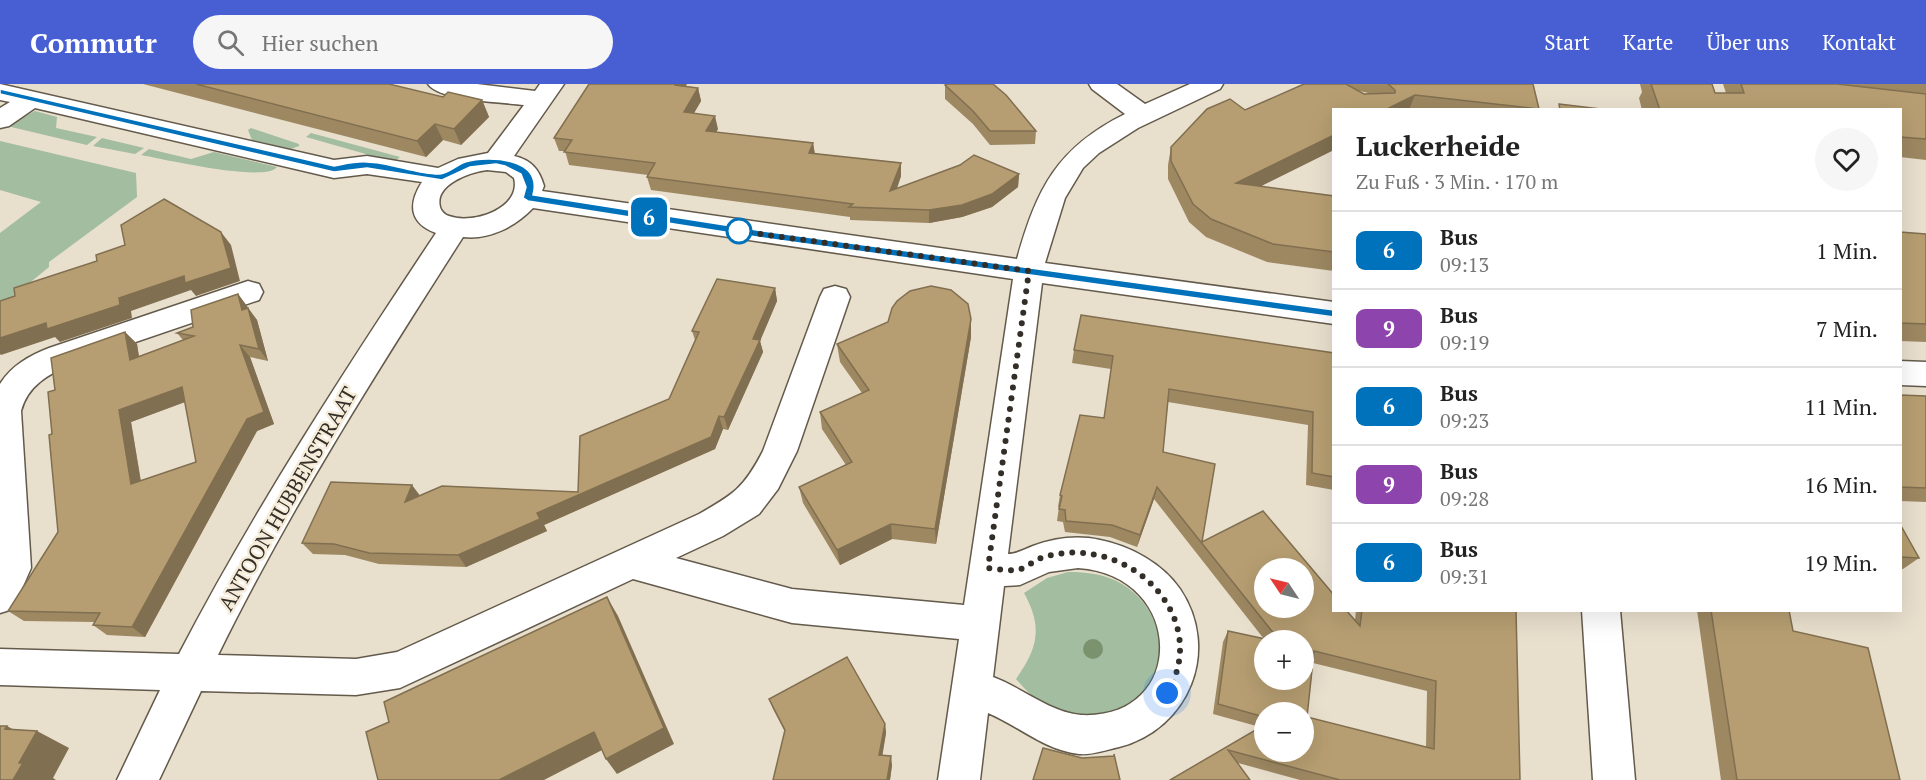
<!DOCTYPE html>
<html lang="de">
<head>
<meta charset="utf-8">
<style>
	body { margin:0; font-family:"PT Serif",serif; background:#f6f6f6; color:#222; height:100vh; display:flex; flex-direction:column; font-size:22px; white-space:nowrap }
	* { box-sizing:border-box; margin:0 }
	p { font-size:20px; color:#767676 }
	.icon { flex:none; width:33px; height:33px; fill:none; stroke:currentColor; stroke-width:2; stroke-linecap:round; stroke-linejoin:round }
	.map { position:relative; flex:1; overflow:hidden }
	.drawer { position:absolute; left:1332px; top:24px; width:570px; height:504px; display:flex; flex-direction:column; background:#fff; border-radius:0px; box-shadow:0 6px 24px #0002 }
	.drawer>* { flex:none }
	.badge { padding:0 12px; border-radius:9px; font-size:21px; line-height:39px }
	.needle { width:39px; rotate:305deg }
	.tools { position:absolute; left:1254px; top:474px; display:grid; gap:12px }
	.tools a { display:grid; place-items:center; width:60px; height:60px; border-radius:50%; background:#fff; box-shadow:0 6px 24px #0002; font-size:30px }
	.you { position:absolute; width:30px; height:30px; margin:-15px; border:4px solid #fff; border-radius:50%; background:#1a73e8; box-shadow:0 0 0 9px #1a73e833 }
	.map>.badge { position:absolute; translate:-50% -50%; box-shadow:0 0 0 3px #fff }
	.round { display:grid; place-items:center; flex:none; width:63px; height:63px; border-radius:32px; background:#f6f6f6 }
	.head { display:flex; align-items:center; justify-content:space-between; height:102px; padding:0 24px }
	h1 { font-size:28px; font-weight:700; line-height:45px }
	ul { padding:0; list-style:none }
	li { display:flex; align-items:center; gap:18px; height:78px; padding:0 24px; border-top:2px solid #e0e0e0 }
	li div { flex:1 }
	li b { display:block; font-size:22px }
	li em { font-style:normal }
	li .badge { min-width:66px; font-weight:700; text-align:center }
	header { display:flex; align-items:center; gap:36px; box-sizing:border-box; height:84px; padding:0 30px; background:#475fd3; color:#fff }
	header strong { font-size:28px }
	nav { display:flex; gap:33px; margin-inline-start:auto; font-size:21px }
	.search { width:420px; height:54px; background:#f6f6f6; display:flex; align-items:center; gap:15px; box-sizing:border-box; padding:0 21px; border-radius:33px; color:#767676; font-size:22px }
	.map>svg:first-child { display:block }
	.green { fill:#a2bda0 }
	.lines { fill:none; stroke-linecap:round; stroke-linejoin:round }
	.minor-casing { stroke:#635a4b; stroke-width:3 }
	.minor { fill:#fff; fill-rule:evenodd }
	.tree { fill:#7a926e }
	.wall { fill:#9d8862; fill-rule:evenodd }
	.shaded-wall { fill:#806f50 }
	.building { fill:#b79e72; stroke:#806f50; stroke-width:1.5; fill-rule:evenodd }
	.line { fill:#0072bc; stroke:#fff; stroke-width:1.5 }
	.walk { stroke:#332f28; stroke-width:6; stroke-dasharray:0 10.8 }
	.stop-dot { fill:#fff; stroke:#0072bc; stroke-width:3 }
	.labels { text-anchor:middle; stroke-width:5; stroke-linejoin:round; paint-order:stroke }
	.street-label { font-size:21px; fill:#332f28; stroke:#f6ecda }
</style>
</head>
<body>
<header>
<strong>Commutr</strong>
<div class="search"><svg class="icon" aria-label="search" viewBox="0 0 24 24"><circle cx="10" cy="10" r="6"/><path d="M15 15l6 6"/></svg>Hier suchen</div>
<nav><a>Start</a><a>Karte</a><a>Über uns</a><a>Kontakt</a></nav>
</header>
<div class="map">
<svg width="1926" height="696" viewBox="0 0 1926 696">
	<rect width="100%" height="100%" fill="#e9dfcd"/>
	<g class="green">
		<polygon points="35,27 57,33 56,44 97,53 87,61 7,42"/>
		<polygon points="251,44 299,60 299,62 291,65 252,56 248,46"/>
		<polygon points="311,49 400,73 394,78 306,53"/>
		<polygon points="102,54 144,64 135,70 93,62"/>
		<polygon points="0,57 136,89 137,113 49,178 49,183 0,223 0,149 41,118 0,106"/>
		<path d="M 149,65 L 191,75 L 214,68 L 277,83 C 266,99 163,75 141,71 Z"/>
		<path d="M 1068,488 C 1087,488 1105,490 1122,500 C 1169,528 1177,600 1122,626 C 1114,629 1103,629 1095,630 C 1058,634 1039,622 1016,595 C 1038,564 1043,543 1024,509 L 1047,494 Z"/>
	</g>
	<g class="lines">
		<g class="minor-casing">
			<g id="minor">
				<path d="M 0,0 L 334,76 L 367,72 L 438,84 L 458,75 L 488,69 L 524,21 C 503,18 439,17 428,0 L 477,0 L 535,7 L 540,0 L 564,0 L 514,72 C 531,76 539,85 544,102 L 542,107 L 1017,175 C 1037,104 1057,64 1125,30 L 1092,5 L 1089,0 L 1117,0 L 1145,20 L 1190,0 L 1223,0 L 1220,5 L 1138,44 L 1099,69 L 1083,84 L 1065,114 L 1045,179 L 1334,218 L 1334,240 L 1042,199 L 1008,470 C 1017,470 1025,465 1033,462 C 1055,454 1077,451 1100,456 C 1130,462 1162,479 1180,505 C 1221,566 1189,645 1119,663 C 1106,666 1093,671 1079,670 C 1044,666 1019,642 988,629 L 980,696 L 938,696 L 959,555 L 792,539 L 633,495 L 400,604 L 356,611 L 201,607 L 159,696 L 117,696 L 160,606 L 0,601 L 0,565 L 179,570 C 255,424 345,286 436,149 C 409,139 408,120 422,98 L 367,90 L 334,94 L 35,24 L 9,42 L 0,44 L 0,24 L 10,18 L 0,16 ZM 487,86 L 506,88 L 514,94 C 522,124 473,141 449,132 C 445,131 441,127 440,123 C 434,100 471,88 487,86 ZM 533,124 L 1013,195 L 964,521 L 792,505 L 676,474 L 723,452 L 759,430 L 778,405 L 797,367 L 850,213 L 846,205 L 835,202 L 824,205 L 820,213 L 763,367 C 744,404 734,410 699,430 L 397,568 L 356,575 L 218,571 C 289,426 376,289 463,153 C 489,156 515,143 533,124 ZM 1078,484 C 1186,491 1188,636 1081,631 C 1051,629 1021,603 993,593 L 1004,502 L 1020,501 L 1049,488 Z"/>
				<path d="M 248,197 L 259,200 L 263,208 L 259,216 L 71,280 C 48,291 28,301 21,327 L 31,484 L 13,525 L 0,529 L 0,300 C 12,281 29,272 49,264 Z"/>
				<polygon points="1900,277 1926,278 1926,302 1900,301"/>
				<polygon points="1582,526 1620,526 1635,696 1593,696"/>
			</g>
		</g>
		<use href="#minor" class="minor"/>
	</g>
	<circle class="tree" cx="1093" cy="565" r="10"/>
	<g class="wall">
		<polygon points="143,0 389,0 443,13 482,16 489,33 461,61 443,56 426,73"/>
		<polygon points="589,0 687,0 685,2 698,4 701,17 694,29 718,45 716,48 813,59 815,70 901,79 901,92 897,105 1019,90 1018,103 992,123 962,133 929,139 850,136 850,133 651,106 647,93 648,91 569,81 565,67 559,67 554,54"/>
		<path d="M 1304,0 L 1533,0 L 1539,25 L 1538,26 L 1334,26 L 1261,103 L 1334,112 L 1334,187 L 1267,178 L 1206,153 L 1189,138 L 1168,95 L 1168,81 L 1171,63 L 1245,26 ZM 1356,6 L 1368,9 L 1370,10 L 1364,10 Z"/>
		<polygon points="1640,0 1712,0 1715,9 1726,9 1723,0 1926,0 1926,76 1900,73 1900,26 1642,26 1639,14 1642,8"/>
		<polygon points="945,1 1036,47 1035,60 990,61 973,40 945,15"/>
		<polygon points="1900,148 1926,150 1926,258 1900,257"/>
		<polygon points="775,204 777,217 760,257 763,268 728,346 723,345 715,365 544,441 547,447 466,483 379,480 345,471 313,470 302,459 420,412 578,408 669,315 695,256 692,247"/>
		<path d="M 238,210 L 257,236 L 268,277 L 250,273 L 274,340 L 257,347 L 145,553 L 107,551 L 93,541 L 95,538 L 24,537 L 8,527 L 58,448 L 52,350 L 55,306 L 125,248 L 137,260 L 139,272 L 183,256 L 177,249 L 193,243 ZM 185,318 L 196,378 L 141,397 L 131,338 Z"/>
		<polygon points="971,235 971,253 936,460 892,455 840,481 803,419 799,403 846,381 822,345 820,328 862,309 840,278 837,260"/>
		<path d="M 1074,266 L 1334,269 L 1334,406 L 1306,401 L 1308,341 L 1168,318 L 1163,368 L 1202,458 L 1355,537 L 1356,526 L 1516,526 L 1520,696 L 1300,696 L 1238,679 L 1170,696 L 1260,643 L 1213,630 L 1223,558 L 1228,547 L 1264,555 L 1154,415 L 1137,463 L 1110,453 L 1065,448 L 1063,438 L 1057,437 L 1059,423 L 1058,423 L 1060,411 L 1104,334 L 1111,285 L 1072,279 ZM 1264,556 L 1304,556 L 1264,596 ZM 1313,579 L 1427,607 L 1426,663 L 1307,633 ZM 1264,628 L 1304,668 L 1264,668 Z"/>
		<polygon points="1900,311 1926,312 1926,418 1900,417"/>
		<polygon points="1900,440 1919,474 1903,485 1900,485"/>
		<polygon points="1697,526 1789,526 1793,547 1900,696 1721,696"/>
		<polygon points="769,615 885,640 886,649 882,671 892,681 890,696 773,696 785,648 773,625"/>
	</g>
	<g class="shaded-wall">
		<polygon points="675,0 687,0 678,14 675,1"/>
		<polygon points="698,4 701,17 687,41 684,28"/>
		<polygon points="1415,11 1409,26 1385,26"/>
		<polygon points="482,16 489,33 461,61 454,45"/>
		<polygon points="715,32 718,45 709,60 706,47"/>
		<polygon points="435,40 443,56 426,73 417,57"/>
		<polygon points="1334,51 1334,66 1231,117 1236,99"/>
		<polygon points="813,59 815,72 809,69"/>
		<polygon points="901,79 901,92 891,120 890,107"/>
		<polygon points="1019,90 1018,103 992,123 962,133 929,139 929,126"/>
		<polygon points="221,148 231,161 240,197 196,212 191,206 131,227 132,234 60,258 55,253 1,271 0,270 0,254 119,214"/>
		<polygon points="775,204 777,217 760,257 763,268 728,346 724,333 753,255"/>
		<polygon points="238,210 247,222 251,238 242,226"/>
		<polygon points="248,224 257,236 268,277 259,265"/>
		<polygon points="971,235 971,253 936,460 935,445"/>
		<polygon points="125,248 137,260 141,288 130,276"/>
		<polygon points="240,261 250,273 274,340 257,347 145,553 132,543"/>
		<polygon points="182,303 193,315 131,338 143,412 131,400 119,326"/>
		<polygon points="719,332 723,345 715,365 544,441 547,447 466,483 458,471"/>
		<polygon points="412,401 421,413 405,418"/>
		<polygon points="1157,403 1154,415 1137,463 1140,451"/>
		<polygon points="891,440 892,455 840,481 837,466"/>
		<polygon points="607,513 618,532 674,660 617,690 606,675"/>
		<polygon points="885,640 886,649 881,680 879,671"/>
		<polygon points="7,642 32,656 37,647 69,664 53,694 56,696 13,696 19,679 5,645"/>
		<polygon points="594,648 606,664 544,696 499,696"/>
		<polygon points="891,672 892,681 890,696 887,696"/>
	</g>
	<g class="building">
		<polygon points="196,0 389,0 443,13 448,8 482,16 454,45 435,40 417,57"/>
		<polygon points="589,0 675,0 675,1 698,4 684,28 715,32 706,47 813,59 809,69 901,79 890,107 960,81 974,71 1019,90 992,110 962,121 929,126 849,123 853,120 647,93 655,79 564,68 572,56 554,54"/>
		<polygon points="948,0 993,0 1006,11 1036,47 990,47 973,27 945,1"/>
		<polygon points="1304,0 1346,0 1364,10 1395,9 1395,6 1388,0 1533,0 1539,25 1415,11 1385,26 1334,26 1334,51 1236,99 1334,112 1334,168 1273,160 1211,135 1193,120 1171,77 1171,63 1207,25 1230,15 1245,26"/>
		<polygon points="1651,0 1712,0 1715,9 1744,9 1741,0 1837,0 1926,10 1926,55 1900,53 1900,26 1660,26"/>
		<polygon points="1559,20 1609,26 1560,26"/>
		<polygon points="164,115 221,148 231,184 185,199 184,192 119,214 120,221 47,245 46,239 0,254 0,217 15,212 14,204 97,177 96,171 125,161 121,141"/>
		<polygon points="1900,148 1926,150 1926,240 1900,239"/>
		<polygon points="717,195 775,204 753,255 760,256 724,333 719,332 711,353 537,429 540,435 458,471 369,469 334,460 302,459 331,398 412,401 405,418 442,402 578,408 580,352 669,315 699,248 692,247"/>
		<polygon points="931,202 951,206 968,220 971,235 935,445 891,440 837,466 799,403 852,378 820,328 869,306 837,260 888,238 892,224 897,217 910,207"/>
		<path d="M 238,210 L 242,226 L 248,224 L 259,265 L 240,261 L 264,328 L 247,335 L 132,543 L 93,541 L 100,529 L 8,527 L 58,448 L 49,351 L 52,350 L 48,308 L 55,306 L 51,274 L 125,248 L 130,276 L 194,252 L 177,249 L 193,243 L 191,226 ZM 182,303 L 196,378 L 131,400 L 119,326 Z"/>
		<path d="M 1081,231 L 1334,269 L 1334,393 L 1312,389 L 1313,328 L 1169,305 L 1163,368 L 1215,380 L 1202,458 L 1263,427 L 1334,511 L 1334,526 L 1346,526 L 1360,542 L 1362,526 L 1516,526 L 1520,696 L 1340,696 L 1228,666 L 1250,696 L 1170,696 L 1264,641 L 1264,668 L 1304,668 L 1304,628 L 1264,628 L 1264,633 L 1218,620 L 1228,547 L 1270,556 L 1264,556 L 1264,596 L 1304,596 L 1304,556 L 1279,556 L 1157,403 L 1140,451 L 1112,441 L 1066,437 L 1065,426 L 1059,425 L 1062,412 L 1060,411 L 1080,331 L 1104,334 L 1113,272 L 1074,266 ZM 1264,484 L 1304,484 L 1304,524 L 1264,524 ZM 1314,567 L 1436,597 L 1434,665 L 1307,633 Z"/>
		<polygon points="1900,311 1926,312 1926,404 1900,403"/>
		<polygon points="1900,440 1919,474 1900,473"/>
		<polygon points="607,513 664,644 606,675 594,648 499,696 378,696 366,648 389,638 384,618"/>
		<polygon points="1711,526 1789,526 1793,547 1868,564 1900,696 1737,696"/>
		<polygon points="847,573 885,640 879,671 891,672 887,696 773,696 785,646 769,615"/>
		<polygon points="0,642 7,642 5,645 37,647 19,679 23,679 13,696 0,696"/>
		<polygon points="1043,664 1082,674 1114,672 1114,670 1120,696 1033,696"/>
	</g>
	<path class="line" d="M 0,5 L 334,82 C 345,80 356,77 367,78 C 389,78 419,91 440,90 C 449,89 457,81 465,78 C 490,71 543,74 533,111 L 763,147 L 1334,226 L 1339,229 L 1334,233 L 763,154 L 528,117 L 523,114 L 526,103 L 521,90 L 505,82 L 496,80 L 470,83 L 442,96 L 367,84 L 334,88 L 0,10 Z"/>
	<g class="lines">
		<path class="walk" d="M 739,147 L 1029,187 L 988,484 C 998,485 1012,488 1021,485 C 1028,482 1034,477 1041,474 C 1056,469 1075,467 1091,470 C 1157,480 1204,549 1167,609"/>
	</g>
	<circle class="stop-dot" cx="739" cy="147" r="12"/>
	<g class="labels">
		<g class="street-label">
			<text transform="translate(288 415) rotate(-60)" y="7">ANTOON HUBBENSTRAAT</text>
		</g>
	</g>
</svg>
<div class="tools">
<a><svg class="needle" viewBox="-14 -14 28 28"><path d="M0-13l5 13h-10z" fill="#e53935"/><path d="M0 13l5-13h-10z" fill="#767676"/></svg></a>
<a>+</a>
<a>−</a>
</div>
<div class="you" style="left:1167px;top:609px"></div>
<b class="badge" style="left:649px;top:133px;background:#0072bc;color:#fff">6</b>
<section class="drawer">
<div class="head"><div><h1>Luckerheide</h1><p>Zu Fuß · 3 Min. · 170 m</p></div><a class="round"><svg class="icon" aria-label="heart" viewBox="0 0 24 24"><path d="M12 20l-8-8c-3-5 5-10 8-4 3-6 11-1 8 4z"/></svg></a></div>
<ul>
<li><span class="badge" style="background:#0072bc;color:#fff">6</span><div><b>Bus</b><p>09:13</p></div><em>1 Min.</em></li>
<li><span class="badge" style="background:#8e44ad;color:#fff">9</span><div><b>Bus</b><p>09:19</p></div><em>7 Min.</em></li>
<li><span class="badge" style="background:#0072bc;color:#fff">6</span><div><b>Bus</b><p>09:23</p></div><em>11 Min.</em></li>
<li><span class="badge" style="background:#8e44ad;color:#fff">9</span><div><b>Bus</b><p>09:28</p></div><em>16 Min.</em></li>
<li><span class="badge" style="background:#0072bc;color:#fff">6</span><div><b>Bus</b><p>09:31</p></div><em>19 Min.</em></li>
</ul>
</section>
</div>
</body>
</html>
